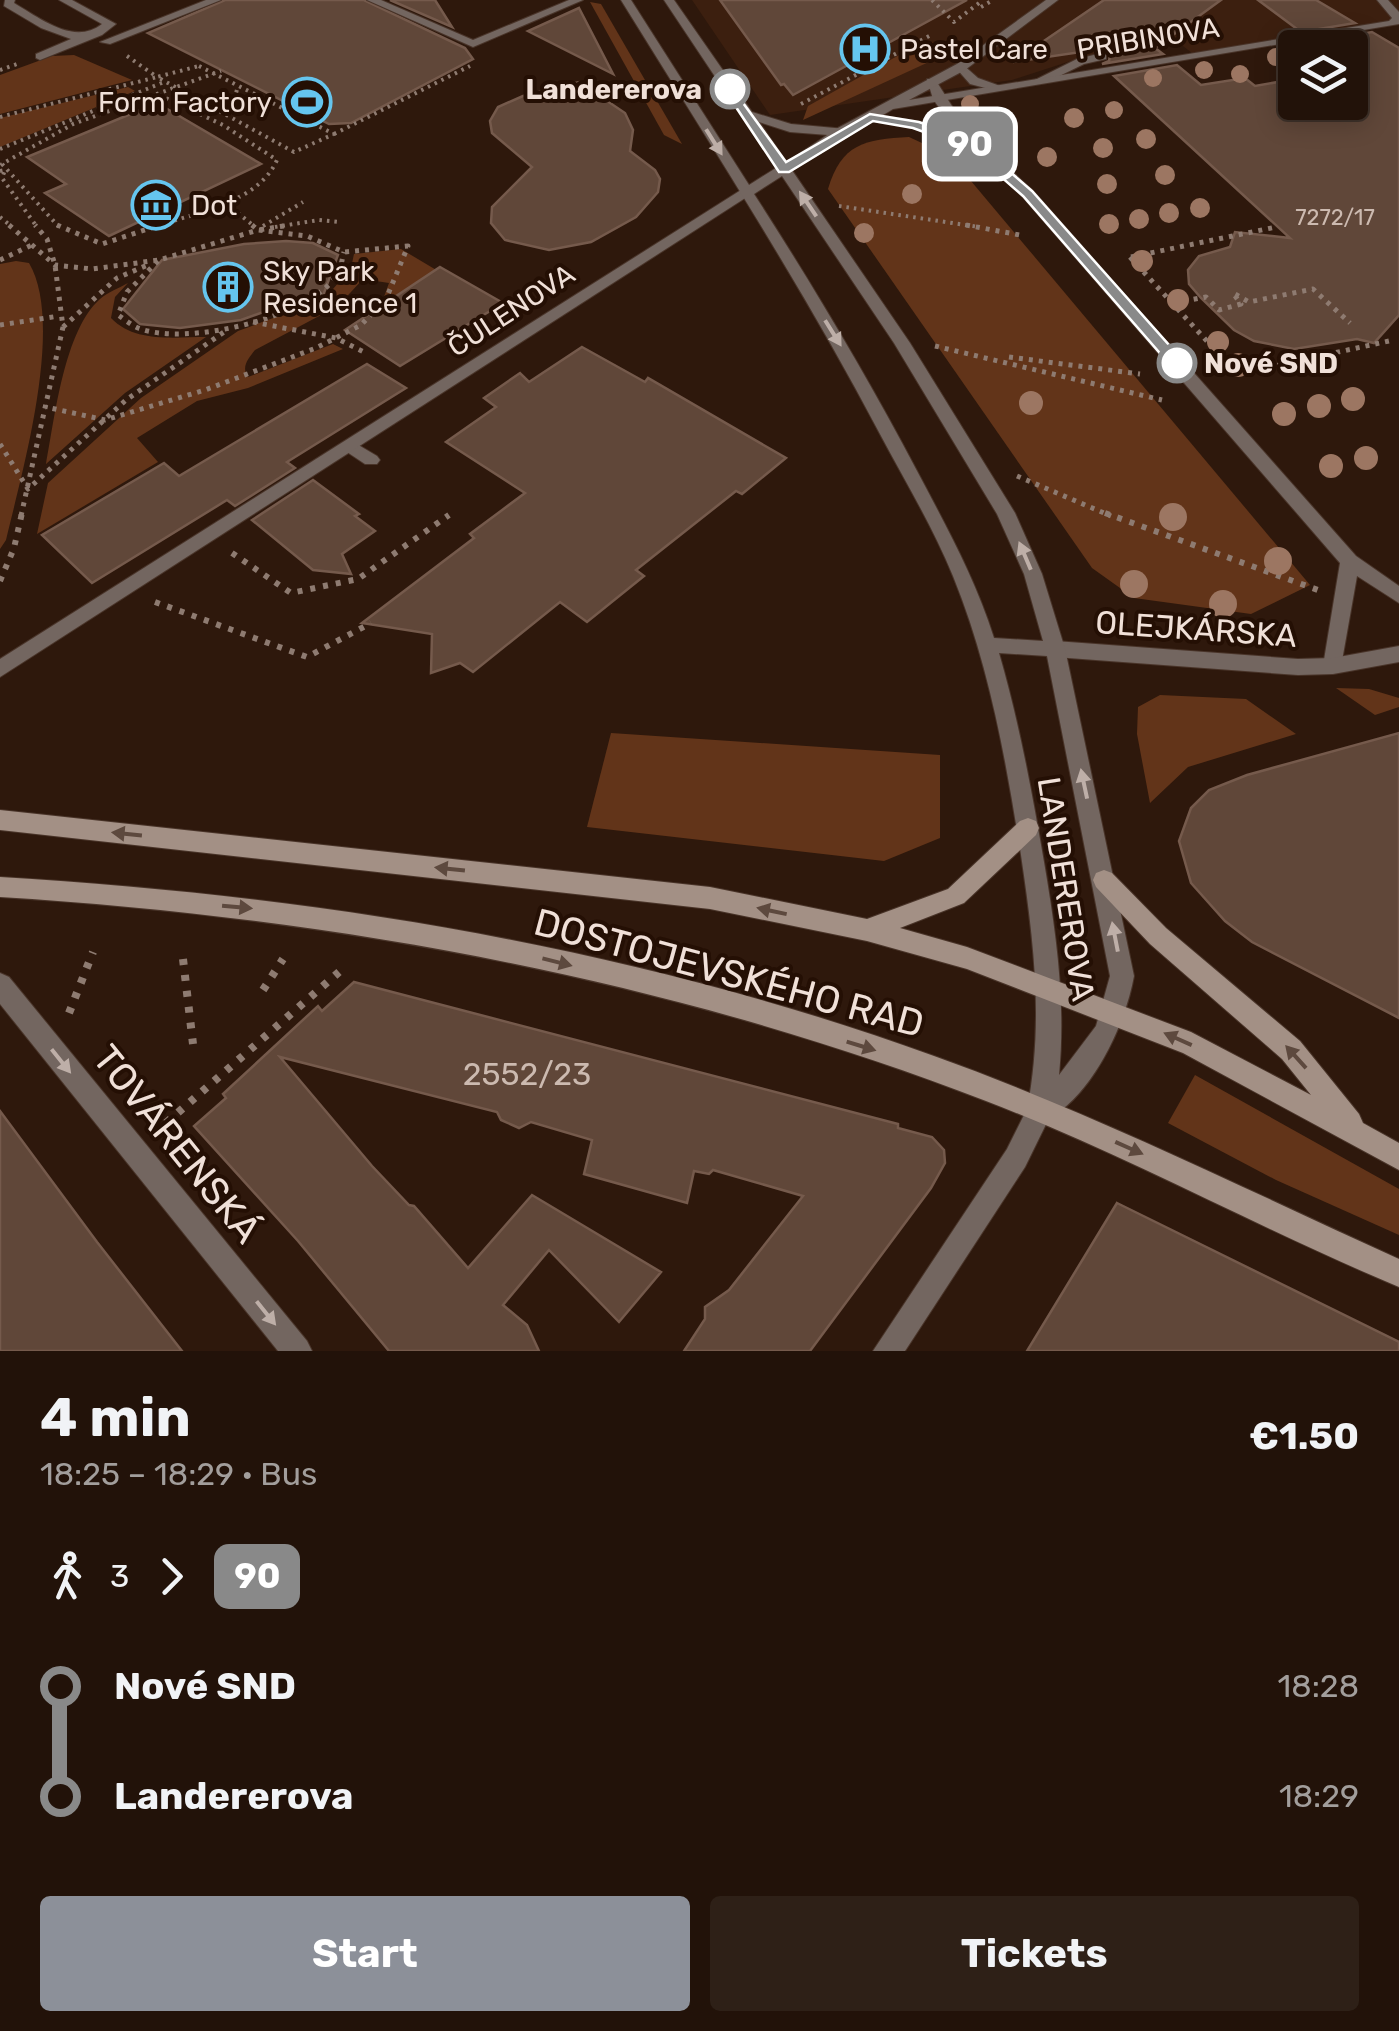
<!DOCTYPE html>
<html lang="en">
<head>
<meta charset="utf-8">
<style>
	body { margin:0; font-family:Rubik,sans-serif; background:#2e2017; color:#f1f3f6; height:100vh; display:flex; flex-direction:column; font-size:38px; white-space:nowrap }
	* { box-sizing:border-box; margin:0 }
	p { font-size:32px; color:#a29e9c }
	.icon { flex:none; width:55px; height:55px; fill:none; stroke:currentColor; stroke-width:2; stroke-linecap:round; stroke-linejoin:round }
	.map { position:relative; height:1351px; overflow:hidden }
	.side { display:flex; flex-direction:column; background:#221209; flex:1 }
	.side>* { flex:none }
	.badge { padding:0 20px; border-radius:15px; font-size:35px; line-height:65px }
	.tools { position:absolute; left:1278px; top:30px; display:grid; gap:20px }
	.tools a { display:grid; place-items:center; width:90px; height:90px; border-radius:10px; background:#221209; box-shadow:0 5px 25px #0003,0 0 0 2px #3f322a; font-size:50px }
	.map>.badge { position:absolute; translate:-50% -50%; box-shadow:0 0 0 5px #fff }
	.legs { display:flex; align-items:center; gap:15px; height:110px; padding:0 40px; font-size:32px }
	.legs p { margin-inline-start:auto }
	.headline { display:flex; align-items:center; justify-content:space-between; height:170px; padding:0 40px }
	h1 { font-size:55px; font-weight:700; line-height:75px }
	.primary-button { display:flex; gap:20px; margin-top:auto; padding:20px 40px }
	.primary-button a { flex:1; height:115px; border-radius:10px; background:#8c9099; color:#fff; font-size:40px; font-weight:700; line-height:115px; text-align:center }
	.primary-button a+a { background:#2e2017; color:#f1f3f6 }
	ul { padding:0 40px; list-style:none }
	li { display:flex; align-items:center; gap:35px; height:110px; font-size:38px }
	li i { display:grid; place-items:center; width:15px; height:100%; margin:0 12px; background:currentColor }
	li i::after { content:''; width:25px; height:25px; margin:-12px; border:8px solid; border-radius:50%; background:#221209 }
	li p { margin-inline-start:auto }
	li:first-child i { background:linear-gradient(#0000 50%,currentColor 0) }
	li:last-child i { background:linear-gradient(currentColor 50%,#0000 0) }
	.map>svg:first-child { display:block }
	.built { fill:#3c1f0f }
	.green { fill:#623419 }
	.building { fill:#604739; stroke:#755a4c; stroke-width:2.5 }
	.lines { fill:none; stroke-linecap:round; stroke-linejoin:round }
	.service-casing { stroke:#493429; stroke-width:2 }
	.pedestrian-casing { stroke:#493429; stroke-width:2 }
	.minor-casing { stroke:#493429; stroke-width:2 }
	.tertiary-casing { stroke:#493429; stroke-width:2 }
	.secondary-casing { stroke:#493429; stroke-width:2 }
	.path-far3 { stroke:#8e7b71; stroke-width:4; stroke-dasharray:2.5 5; stroke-linecap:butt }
	.path-far2 { stroke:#8e7b71; stroke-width:5; stroke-dasharray:4 6; stroke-linecap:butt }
	.path-far1 { stroke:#8e7b71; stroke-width:6; stroke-dasharray:5 8; stroke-linecap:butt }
	.path { stroke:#8e7b71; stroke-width:8; stroke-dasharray:6 10; stroke-linecap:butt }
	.service { fill:#736660; fill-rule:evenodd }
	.pedestrian { fill:#736660; fill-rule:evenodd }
	.minor { fill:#736660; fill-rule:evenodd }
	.tertiary { fill:#736660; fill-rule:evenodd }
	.secondary { fill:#a39085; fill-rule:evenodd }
	.tree { fill:#9c7662 }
	.oneway { fill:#beafa8 }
	.oneway2 { fill:#5d493e }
	.line-1 { fill:#898989; stroke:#fff; stroke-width:2.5 }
	.stop-1-dot { fill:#fff; stroke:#898989; stroke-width:5 }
	.labels { text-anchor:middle; stroke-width:8; stroke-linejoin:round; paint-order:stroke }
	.far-number-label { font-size:22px; fill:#ccbab0 }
	.far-street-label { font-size:28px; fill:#f0e0d8; stroke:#240f04 }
	.far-poi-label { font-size:28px; fill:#f0e0d8; stroke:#240f04; text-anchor:start }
	.far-stop-label { font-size:28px; font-weight:bold; fill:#f0e0d8; stroke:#240f04; text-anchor:end }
	.street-label { font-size:32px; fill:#f0e0d8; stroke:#240f04 }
	.near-number-label { font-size:32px; fill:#ccbab0 }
	.near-street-label { font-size:38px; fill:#f0e0d8; stroke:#240f04 }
</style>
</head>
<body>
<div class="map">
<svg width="1399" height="1351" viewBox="0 0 1399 1351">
	<rect width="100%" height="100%" fill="#2e180c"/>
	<polygon class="built" points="692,0 1399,0 1399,25 1370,24 1192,53 1179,43 1080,58 1012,80 770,115"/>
	<g class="green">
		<polygon points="590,2 601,4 682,144 664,135"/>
		<polygon points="930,42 942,43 944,55 803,120 808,106 917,45"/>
		<polygon points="74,55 132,80 0,114 0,75 52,56"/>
		<polygon points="128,87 135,91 0,147 0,118"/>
		<path d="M 909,137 L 950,156 L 1310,585 L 1251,614 L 1134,598 L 1092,568 L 828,189 C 841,144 865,139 909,137 Z"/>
		<path d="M 401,249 L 485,299 L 350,331 L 381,305 L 389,283 L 363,279 L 338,306 L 255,350 C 248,359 241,367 248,377 L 333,344 L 343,349 L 248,388 L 197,401 L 137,438 L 158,462 L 37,534 L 48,483 L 141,398 L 238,331 L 306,306 L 333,289 L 351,268 L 354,254 Z"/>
		<path d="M 16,261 L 29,263 C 65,324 22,472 6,540 L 0,549 L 0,264 Z"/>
		<path d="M 128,283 L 115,297 L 111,318 C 135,343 173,337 206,337 L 125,393 L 46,464 C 55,417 64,331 100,299 C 108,292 119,288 128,283 Z"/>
		<polygon points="1336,688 1369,689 1399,698 1399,707 1375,715"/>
		<polygon points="1160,695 1246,699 1296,734 1188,767 1150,803 1137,734 1138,707"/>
		<polygon points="611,733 940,755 940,838 884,861 587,827"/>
		<polygon points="1195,1075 1399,1189 1399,1235 1276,1180 1168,1123"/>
	</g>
	<g class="building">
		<polygon points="225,0 364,0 465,48 473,59 351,123 329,124 148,33"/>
		<polygon points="390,0 435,0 452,27"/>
		<polygon points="720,0 967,0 793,95 784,84 781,85"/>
		<polygon points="1104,0 1221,0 1155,48 1163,54 1102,64 1109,61 1110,55 1101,49 1013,62"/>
		<polygon points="1258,0 1316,0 1355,23 1301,32"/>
		<polygon points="579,8 613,74 528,31"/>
		<polygon points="1372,32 1399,48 1399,315 1374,343 1357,339 1294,349 1254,341 1234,330 1201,298 1189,284 1188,270 1199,256 1230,247 1235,232 1290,238 1114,76 1177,65 1201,85 1245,78 1255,86 1295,79 1295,102 1350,102 1350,48 1322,48 1314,42"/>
		<polygon points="579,82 625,113 633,130 630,151 655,170 660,179 658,192 636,217 591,242 549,250 505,240 491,223 492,207 532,167 492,133 490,121 498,107 523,96"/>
		<polygon points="157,103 261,164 109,236 45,193 66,184 27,157"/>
		<polygon points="286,241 313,243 338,255 317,312 297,300 241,320 180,328 140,324 123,309 162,260 244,244"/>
		<polygon points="440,267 503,303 400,366 345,330"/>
		<polygon points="582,347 645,382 648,378 786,458 742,494 736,491 636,570 644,576 587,622 560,602 473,672 460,663 431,673 432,634 362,623 474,538 470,534 525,493 446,442 496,407 484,398 520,373 529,382"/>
		<polygon points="367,364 406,388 287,462 295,468 235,506 227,500 92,583 42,535 164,463 179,476"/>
		<polygon points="313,480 359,514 355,516 375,531 342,554 351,574 313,570 252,520"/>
		<polygon points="1399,733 1399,1018 1252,942 1225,921 1191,883 1179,841 1191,808 1209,790 1247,775"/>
		<polygon points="354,982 898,1124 898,1128 932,1137 944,1150 945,1163 931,1188 810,1351 684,1351 705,1319 705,1307 729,1290 803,1196 713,1170 709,1174 694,1171 687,1203 584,1174 592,1140 531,1122 519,1128 501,1120 497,1112 280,1057 372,1166 409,1205 414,1206 468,1268 532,1195 661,1272 619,1322 549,1250 503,1305 527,1325 539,1351 389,1351 298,1241 194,1126 226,1098 223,1094 318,1006 322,1011"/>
		<polygon points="0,1111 97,1242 182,1351 0,1351"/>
		<polygon points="1117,1203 1399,1342 1399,1351 1027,1351"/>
	</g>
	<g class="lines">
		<g class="service-casing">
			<g id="service">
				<polygon points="367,0 381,0 473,40 569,0 583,0 473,47"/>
				<polygon points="1102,53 1106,55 1106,59 1084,64 1045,83 1035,80 1077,59"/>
				<polygon points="961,63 978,78 1003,87 997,91 970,84 955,67"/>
				<polygon points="927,79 935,79 965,127 1033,191 1356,556 1399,586 1399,603 1357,576 1340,672 1326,672 1323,666 1340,563 1023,197 969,147 913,128 865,118 871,114 915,121 958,135 933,99"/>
				<polygon points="350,440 377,456 380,460 377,464 365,464 344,450 344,442"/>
			</g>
		</g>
		<g class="pedestrian-casing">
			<g id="pedestrian">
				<path d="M 5,0 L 15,0 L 14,3 C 40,18 74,46 102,24 L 59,0 L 72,0 L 116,24 L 102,35 L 40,60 L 36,58 L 36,54 L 71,39 L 41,28 L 4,6 Z"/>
				<polygon points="206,0 221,0 110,44 100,42"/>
			</g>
		</g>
		<g class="minor-casing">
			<g id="minor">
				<polygon points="1046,0 1058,0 965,70 909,100 1389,21 1392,18 1377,0 1388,0 1399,12 1399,24 893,109 789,172 777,169 836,129 957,64"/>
				<polygon points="741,190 753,193 0,677 0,659"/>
				<polygon points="1055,641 1298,659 1333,658 1399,646 1399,662 1333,674 1298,675 1055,657 1048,654 1045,649 1048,644"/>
				<polygon points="0,973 9,977 307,1341 312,1351 278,1351 0,1004"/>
				<polygon points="1040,1097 1049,1101 1053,1110 1025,1167 905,1351 873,1351 1007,1149 1031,1101"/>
			</g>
		</g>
		<g class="tertiary-casing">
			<path id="tertiary" d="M 621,0 L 631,0 L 749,185 L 776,168 L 664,0 L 674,0 L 752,112 L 791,124 L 846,129 L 846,135 L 841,136 L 790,132 L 759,122 L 910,343 L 1015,513 L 1042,574 L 1065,649 L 1134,976 C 1125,1026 1090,1102 1040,1123 L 1031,1119 L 1027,1110 C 1044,1023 1034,942 1021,855 C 1006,760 989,664 953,576 C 933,527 905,481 880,434 C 801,284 710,144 621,0 ZM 782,176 L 894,343 L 997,514 L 1024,574 L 1043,641 L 994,638 C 975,578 946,526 917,471 C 867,376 812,284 754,194 ZM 999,653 L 1047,656 L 1110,976 L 1096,1026 L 1059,1075 C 1066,1002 1056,933 1044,862 C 1032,792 1019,722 999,653 Z"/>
		</g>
		<g class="secondary-casing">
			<g id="secondary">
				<polygon points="0,810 710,887 867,919 948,889 1020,821 1028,818 1036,821 1039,828 1036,835 964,903 900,928 967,947 1191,1032 1311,1095 1282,1059 1150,944 1096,887 1093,880 1096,873 1104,870 1112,873 1166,928 1300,1041 1359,1114 1363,1123 1399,1143 1399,1170 1183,1053 967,969 867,941 710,909 0,830"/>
				<path d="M 0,877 C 318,896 634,947 934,1056 C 1093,1113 1245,1189 1399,1259 L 1399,1287 C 1260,1229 1127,1155 986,1101 C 670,979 338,918 0,897 Z"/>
			</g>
		</g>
		<g class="path-far3">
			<polyline points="932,0 954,22 983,0"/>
			<polyline points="981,7 993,0"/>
			<polyline points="127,56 157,77"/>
			<polygon points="199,66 334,134 294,152 157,77"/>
			<polyline points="0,70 20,63"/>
			<polyline points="801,104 933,34"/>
			<polyline points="230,114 238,86"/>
			<polyline points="0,117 157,77"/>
			<polyline points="334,134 470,66"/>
			<polyline points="0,149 164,82"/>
			<polyline points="0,171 5,170 2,178 37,227"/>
			<polyline points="226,203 255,227"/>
			<polyline points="839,206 979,227"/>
			<polyline points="0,217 12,227"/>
			<polyline points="263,226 303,202"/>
			<polyline points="59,227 2,164 73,124 221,71"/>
			<path d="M 153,227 C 195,213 258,203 277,160 L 223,125 L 157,94"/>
			<polyline points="275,227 319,220 339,222"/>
		</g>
		<g class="path-far2">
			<polyline points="9,225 55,265 92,269 159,260 258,230 307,236 344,252 408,246 386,299 361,325 316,348 205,390 105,420 46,407"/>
			<polyline points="57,225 102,244 160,225"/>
			<polyline points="252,225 258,230 290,225"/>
			<polyline points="966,225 1025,236"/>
			<polyline points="1130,257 1237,374 1389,341"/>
			<polyline points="1131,257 1276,227"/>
			<polyline points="0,260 34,244"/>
			<path d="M 158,261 L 127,292 L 118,315 C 124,319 131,325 138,328 C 185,347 309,318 337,275 C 341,269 342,259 344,252"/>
			<polyline points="1174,303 1206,297 1219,310 1241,304 1233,293 1249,302 1313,289 1350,323"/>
			<polyline points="253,322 336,338 366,353"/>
			<polyline points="0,325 59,316"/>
			<polyline points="63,327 117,278 150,264"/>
			<polyline points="935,346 1162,400"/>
			<polyline points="1009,357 1140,374"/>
			<polyline points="0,444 28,489 126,400 224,332"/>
			<polyline points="1017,476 1111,516"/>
			<polyline points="21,516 63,327 55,265 47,239 35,225"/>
		</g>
		<g class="path-far1">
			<polyline points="1105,513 1318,590"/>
			<polyline points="232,553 291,593 358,579 449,515"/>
			<polyline points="0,581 14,548 22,513"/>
			<polyline points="155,602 307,657 371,623"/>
		</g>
		<g class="path">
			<polyline points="183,959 193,1044"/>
			<polyline points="263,990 283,959"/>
			<polyline points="69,1013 93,952"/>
			<polyline points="166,1123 339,972"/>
		</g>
		<use href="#service" class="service"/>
		<use href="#pedestrian" class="pedestrian"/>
		<use href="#minor" class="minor"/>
		<use href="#tertiary" class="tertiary"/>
		<use href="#secondary" class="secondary"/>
	</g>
	<g class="tree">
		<circle cx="1276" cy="57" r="9"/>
		<circle cx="1204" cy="70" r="9"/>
		<circle cx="1240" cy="74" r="9"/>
		<circle cx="1153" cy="78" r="9"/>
		<circle cx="970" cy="104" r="9"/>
		<circle cx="1114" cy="110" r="9"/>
		<circle cx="1074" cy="118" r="10"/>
		<circle cx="1008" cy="128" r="10"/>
		<circle cx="1146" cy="139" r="10"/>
		<circle cx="1103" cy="148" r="10"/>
		<circle cx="1047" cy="157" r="10"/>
		<circle cx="1165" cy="175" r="10"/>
		<circle cx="1107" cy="184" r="10"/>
		<circle cx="912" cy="194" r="10"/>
		<circle cx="1200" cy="208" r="10"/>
		<circle cx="1169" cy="213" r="10"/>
		<circle cx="1139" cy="219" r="10"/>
		<circle cx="1109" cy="224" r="10"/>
		<circle cx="864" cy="233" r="10"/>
		<circle cx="1142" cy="261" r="11"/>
		<circle cx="1178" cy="300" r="11"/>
		<circle cx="1218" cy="342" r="11"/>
		<circle cx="1238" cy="365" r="12"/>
		<circle cx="1353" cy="399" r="12"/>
		<circle cx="1031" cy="403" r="12"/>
		<circle cx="1319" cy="406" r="12"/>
		<circle cx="1284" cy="414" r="12"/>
		<circle cx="1366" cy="458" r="12"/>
		<circle cx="1331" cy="466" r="12"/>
		<circle cx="1173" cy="517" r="14"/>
		<circle cx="1278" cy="561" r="14"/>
		<circle cx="1134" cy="584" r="14"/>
		<circle cx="1223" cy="604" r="14"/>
	</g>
	<defs><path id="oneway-solid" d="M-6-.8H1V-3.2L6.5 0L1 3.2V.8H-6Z" transform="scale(2.5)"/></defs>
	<g class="oneway">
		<use href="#oneway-solid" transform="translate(714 142) rotate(58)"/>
		<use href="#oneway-solid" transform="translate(808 204) rotate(-124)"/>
		<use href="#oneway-solid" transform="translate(833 333) rotate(58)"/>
		<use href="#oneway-solid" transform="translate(1025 556) rotate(-113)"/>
		<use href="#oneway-solid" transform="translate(1084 784) rotate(-102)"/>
		<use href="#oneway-solid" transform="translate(1115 937) rotate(-101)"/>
		<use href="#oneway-solid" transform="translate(61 1061) rotate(51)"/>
		<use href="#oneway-solid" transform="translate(266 1313) rotate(51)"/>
	</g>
	<g class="oneway2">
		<use href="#oneway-solid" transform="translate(127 834) rotate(-174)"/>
		<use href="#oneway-solid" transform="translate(450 869) rotate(-174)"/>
		<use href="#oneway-solid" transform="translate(237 907) rotate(5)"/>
		<use href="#oneway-solid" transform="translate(772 911) rotate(-168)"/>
		<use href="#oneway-solid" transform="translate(557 962) rotate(14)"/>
		<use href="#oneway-solid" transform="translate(1178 1039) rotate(-156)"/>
		<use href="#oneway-solid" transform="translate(861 1046) rotate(17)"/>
		<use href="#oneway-solid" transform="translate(1296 1057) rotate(-132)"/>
		<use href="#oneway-solid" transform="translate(1129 1148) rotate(24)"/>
	</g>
	<polygon class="line-1" points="730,85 786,162 870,114 919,122 977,143 1032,191 1185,363 1172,367 1023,196 968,148 913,128 873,121 789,172 779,172 724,89"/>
	<defs>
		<g id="hospital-ring" transform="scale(2.5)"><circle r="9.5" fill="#240f04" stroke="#65c5ee" stroke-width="1.5"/><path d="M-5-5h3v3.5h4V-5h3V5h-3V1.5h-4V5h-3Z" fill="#65c5ee"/></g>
		<g id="stadium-ring" transform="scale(2.5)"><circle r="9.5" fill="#240f04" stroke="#65c5ee" stroke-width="1.5"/><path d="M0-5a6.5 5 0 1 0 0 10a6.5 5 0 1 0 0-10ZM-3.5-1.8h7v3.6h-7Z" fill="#65c5ee"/></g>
		<g id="museum-ring" transform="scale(2.5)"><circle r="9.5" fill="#240f04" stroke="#65c5ee" stroke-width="1.5"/><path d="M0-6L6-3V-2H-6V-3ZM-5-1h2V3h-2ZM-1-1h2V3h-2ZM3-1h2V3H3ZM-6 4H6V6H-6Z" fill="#65c5ee"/></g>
		<g id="building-ring" transform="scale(2.5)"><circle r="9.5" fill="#240f04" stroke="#65c5ee" stroke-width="1.5"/><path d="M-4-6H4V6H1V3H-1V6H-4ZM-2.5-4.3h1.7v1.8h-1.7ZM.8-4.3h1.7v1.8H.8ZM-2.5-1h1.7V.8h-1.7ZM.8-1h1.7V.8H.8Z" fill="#65c5ee"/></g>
	</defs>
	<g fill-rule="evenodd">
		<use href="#hospital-ring" x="865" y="49"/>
		<use href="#stadium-ring" x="307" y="102"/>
		<use href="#museum-ring" x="156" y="205"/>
		<use href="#building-ring" x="228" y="287"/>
	</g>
	<g class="stop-1-dot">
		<circle cx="730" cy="89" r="18"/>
		<circle cx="1177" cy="363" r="18"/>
	</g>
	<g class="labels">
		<g class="far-number-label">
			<text x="1335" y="225">7272/17</text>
		</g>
		<g class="far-street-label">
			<text transform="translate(1148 38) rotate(-9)" y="10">PRIBINOVA</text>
			<text transform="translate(511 310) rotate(-33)" y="10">ČULENOVA</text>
		</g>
		<g class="far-poi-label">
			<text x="900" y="59">Pastel Care</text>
			<text x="272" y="112" text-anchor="end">Form Factory</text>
			<text x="191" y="215">Dot</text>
			<text x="263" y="281">Sky Park<tspan x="263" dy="32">Residence 1</tspan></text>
		</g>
		<g class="far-stop-label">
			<text x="702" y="99">Landererova</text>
			<text x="1204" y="373" text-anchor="start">Nové SND</text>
		</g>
		<g class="street-label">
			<text transform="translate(1196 629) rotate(4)" y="11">OLEJKÁRSKA</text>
			<text transform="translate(1066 889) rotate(81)" y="11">LANDEREROVA</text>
		</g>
		<g class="near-number-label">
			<text x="527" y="1085">2552/23</text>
		</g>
		<g class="near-street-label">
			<text transform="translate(729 973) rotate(15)" y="13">DOSTOJEVSKÉHO RAD</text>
			<text transform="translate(177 1144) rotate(51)" y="13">TOVÁRENSKÁ</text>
		</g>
	</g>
</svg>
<div class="tools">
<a><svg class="icon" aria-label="layers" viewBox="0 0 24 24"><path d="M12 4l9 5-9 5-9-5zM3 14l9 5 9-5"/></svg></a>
</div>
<b class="badge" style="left:970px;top:144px;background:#898989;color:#fff">90</b>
</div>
<section class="side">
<div class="headline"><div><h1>4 min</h1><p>18:25 – 18:29 · Bus</p></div><b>€1.50</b></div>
<div class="legs"><svg class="icon" aria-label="walk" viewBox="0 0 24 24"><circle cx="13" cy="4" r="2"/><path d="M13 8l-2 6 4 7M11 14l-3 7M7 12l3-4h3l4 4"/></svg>3<svg class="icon" aria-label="forward" viewBox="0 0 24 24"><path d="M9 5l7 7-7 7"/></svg><b class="badge" style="background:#898989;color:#fff">90</b></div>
<ul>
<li><i style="color:#898989"></i><b>Nové SND</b><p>18:28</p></li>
<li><i style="color:#898989"></i><b>Landererova</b><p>18:29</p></li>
</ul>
<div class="primary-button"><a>Start</a><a>Tickets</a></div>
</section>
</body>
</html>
